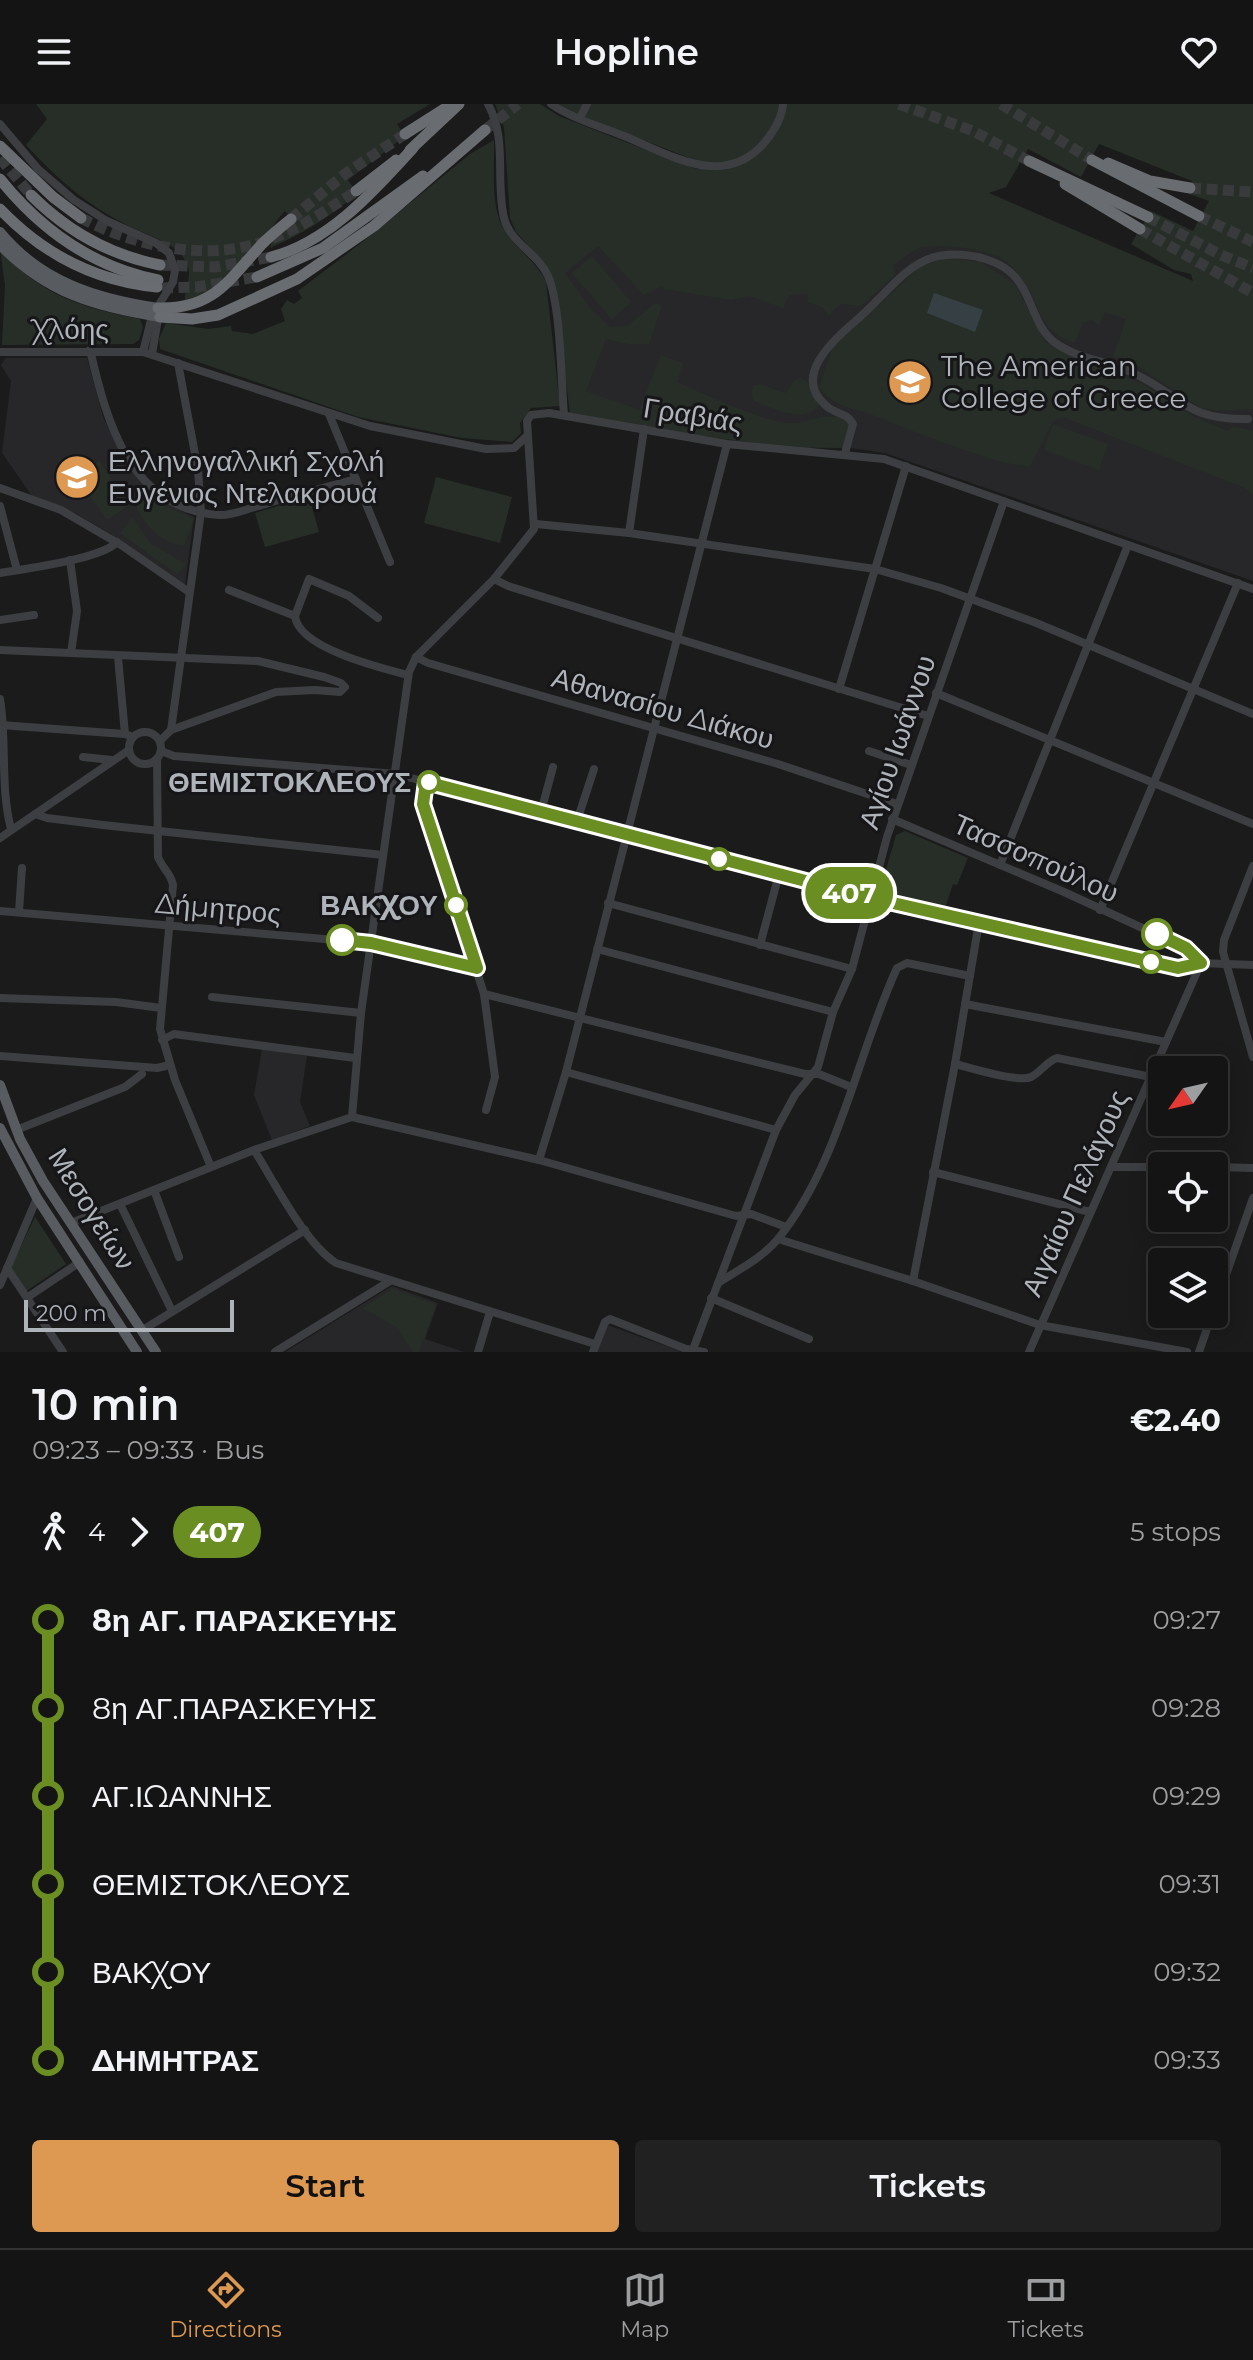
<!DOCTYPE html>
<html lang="en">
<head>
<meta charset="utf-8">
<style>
	body { margin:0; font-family:Montserrat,sans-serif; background:#212122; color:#f1f3f6; height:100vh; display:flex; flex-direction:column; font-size:30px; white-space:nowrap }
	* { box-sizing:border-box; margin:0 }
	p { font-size:26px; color:#9d9ea0 }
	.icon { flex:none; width:44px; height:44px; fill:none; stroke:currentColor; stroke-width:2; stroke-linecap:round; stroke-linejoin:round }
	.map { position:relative; height:1248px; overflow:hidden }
	.sheet { display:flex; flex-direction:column; background:#141415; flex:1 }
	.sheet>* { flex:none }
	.badge { padding:0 16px; border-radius:26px; font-size:28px; line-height:52px }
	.needle { width:52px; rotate:236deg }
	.controls { position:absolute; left:1148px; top:952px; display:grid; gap:16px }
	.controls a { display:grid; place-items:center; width:80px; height:80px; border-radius:8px; background:#141415; box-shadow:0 4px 20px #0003,0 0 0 2px #333334; font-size:40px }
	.scale { position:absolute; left:24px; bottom:20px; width:210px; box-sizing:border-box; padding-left:8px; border:4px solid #afb4ba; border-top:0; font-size:22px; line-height:28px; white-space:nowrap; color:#afb4ba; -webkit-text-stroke:6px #161618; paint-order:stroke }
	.map>.badge { position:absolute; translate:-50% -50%; box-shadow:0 0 0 4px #fff }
	.legs { display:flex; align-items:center; gap:12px; height:88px; padding:0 32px; font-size:26px }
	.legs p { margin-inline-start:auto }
	.head { display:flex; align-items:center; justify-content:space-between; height:136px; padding:0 32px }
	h1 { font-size:44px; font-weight:600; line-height:60px }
	.button { display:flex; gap:16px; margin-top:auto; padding:16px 32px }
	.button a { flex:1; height:92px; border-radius:8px; background:#dd9852; color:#111; font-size:32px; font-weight:600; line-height:92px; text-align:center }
	.button a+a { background:#212122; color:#f1f3f6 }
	ul { padding:0 32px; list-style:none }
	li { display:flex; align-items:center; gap:28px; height:88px; font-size:30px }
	li i { display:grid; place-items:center; width:12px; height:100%; margin:0 10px; background:currentColor }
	li i::after { content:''; width:20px; height:20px; margin:-10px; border:6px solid; border-radius:50%; background:#141415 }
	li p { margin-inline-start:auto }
	li:first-child i { background:linear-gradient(#0000 50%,currentColor 0) }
	li:last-child i { background:linear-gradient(currentColor 50%,#0000 0) }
	header { display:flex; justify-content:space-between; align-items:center; height:104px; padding:0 32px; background:#141415; font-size:36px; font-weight:600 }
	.dock { display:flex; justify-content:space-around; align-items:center; height:112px; border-top:2px solid #333334; background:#141415; font-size:22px; color:#9d9ea0 }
	.dock a { display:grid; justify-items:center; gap:4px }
	.dock .active { color:#dd9852 }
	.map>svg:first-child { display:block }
	.built { fill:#272729 }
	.green { fill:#272e27; fill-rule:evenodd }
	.water { fill:#363f44 }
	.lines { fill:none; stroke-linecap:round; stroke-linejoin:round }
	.highway-tunnel { stroke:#393a3c; stroke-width:11; stroke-dasharray:11 5.5; stroke-linecap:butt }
	.minor { stroke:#3c3e41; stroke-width:8 }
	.major { stroke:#585b60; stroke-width:10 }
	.highway { stroke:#696c71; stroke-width:11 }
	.line-1-casing { stroke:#fff; stroke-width:18 }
	.line-1 { stroke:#6b8e23; stroke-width:12 }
	.stop-1-dot { fill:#fff; stroke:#6b8e23; stroke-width:4 }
	.labels { text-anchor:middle; stroke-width:6; stroke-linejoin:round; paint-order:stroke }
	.street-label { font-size:28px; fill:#afb4ba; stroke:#161618 }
	.poi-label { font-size:28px; fill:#afb4ba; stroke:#161618; text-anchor:start }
	.stop-label { font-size:28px; font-weight:bold; fill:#afb4ba; stroke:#161618; text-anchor:end }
</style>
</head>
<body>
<header><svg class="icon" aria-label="menu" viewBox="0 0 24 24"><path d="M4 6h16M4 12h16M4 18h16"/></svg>Hopline<svg class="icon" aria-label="heart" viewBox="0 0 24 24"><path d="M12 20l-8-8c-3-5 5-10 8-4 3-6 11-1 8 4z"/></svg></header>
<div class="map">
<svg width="1253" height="1248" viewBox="0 0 1253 1248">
	<rect width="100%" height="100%" fill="#1b1b1c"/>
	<g class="built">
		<polygon points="977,137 1253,247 1253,477 885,349 851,344 806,344 570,308 555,181 575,138"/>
		<polygon points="6,254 87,254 103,313 128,362 152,392 194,413 185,480 183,481 111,430 75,409 32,392 2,349 11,277 1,261"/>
		<polygon points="262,945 307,952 300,998 310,1022 272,1036 254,991"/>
		<polygon points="392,1182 438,1199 425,1235 464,1248 285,1248"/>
		<polygon points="607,1221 680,1247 679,1248 596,1248"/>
	</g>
	<g class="green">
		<path d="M 36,0 L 430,0 L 397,20 L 405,32 L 348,76 L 357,89 C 331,113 302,130 270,144 L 272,136 L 292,114 L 285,107 C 265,128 256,162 232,180 C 220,189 199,194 185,200 C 183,185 194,173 186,158 C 177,140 157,135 140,127 C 94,107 60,78 26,41 L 47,15 Z"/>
		<path d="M 495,0 L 540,0 L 559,12 L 659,51 L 697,65 L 717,65 L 565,5 L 559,0 L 1253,0 L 1253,305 L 1226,307 L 1202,305 L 1139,263 L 1113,253 L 1126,215 L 1105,208 L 1099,222 L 1091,216 L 1082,219 L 1075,239 C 1038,226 1043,207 1025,179 C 1019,170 1010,158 999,153 C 982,145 937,138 919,144 C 910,148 901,156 893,161 L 895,171 L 861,202 L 842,200 L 834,205 L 830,212 L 822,203 L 808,198 L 807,190 L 789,191 L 783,204 L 749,192 L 731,196 L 670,186 L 665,187 L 662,182 L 644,191 L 598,142 L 565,169 L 591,205 L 610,223 L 629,221 L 655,199 L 662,201 L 649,240 L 629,240 L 606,235 L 586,287 L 639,306 L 661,251 L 683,259 L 677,278 C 701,289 763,317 787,319 C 811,320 823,306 847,316 L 849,321 L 843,344 C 751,344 660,325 570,309 L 554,181 L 547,162 L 516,128 L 510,114 L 504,23 ZM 1099,40 L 1192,77 L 1189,90 L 1209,97 L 1193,127 L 1151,107 L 1131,140 L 1174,166 L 1191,170 L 1193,177 L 989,89 L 1006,83 L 1028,45 L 1081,73 Z"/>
		<path d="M 494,36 C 495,65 489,103 506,129 C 518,147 538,159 546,178 L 560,302 L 531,304 L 520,319 L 521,329 L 512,338 L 462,334 L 358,313 L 160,245 L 159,235 L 166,219 L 208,225 L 231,222 L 232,227 L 253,230 L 285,217 L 281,205 L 287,196 L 294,200 L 302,194 L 298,187 L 361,139 L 470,50 Z"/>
		<path d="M 0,145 C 39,191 83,204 140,215 L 143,223 L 139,236 L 133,240 L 2,241 L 5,181 Z"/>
		<polygon points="592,152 631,198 612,215 572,169"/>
		<path d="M 946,154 L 980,158 L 1015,180 L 1045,238 L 1146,282 L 1193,312 L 1227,327 L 1233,323 L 1253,326 L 1253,390 L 1245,384 L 1065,314 L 1057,315 L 1053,318 L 1030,362 C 1006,365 894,320 865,308 C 846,304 832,299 819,284 L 833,243 L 921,162 Z"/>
		<path d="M 801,274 L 808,279 L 811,289 L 821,299 C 806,322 773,304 754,297 L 751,288 L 754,281 L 760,280 L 786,289 L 795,276 Z"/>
		<polygon points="1053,320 1108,340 1099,366 1044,346"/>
		<polygon points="99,357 129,401 107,416 77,373"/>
		<polygon points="436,373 512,393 500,439 424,419"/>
		<path d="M 146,390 L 152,396 L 194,415 L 184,442 C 159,438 146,422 135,400 Z"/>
		<polygon points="309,393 319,428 265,443 255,409"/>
		<polygon points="133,414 150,439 185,460 178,471 120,429"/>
		<polygon points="905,727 968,754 957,781 953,780 945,804 879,790 896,731"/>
		<polygon points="35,1113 66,1160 25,1188 12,1165 12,1161"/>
		<polygon points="392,1185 436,1200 419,1248 413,1248 398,1224 363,1204"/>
	</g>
	<polygon class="water" points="934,189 983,206 975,228 927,209"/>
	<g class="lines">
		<g class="highway-tunnel">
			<polyline points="899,0 973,27 1029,57"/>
			<polyline points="1001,0 1092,56"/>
			<polyline points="485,26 518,0"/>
			<polyline points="0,54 31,91"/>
			<polyline points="1190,84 1253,88"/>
			<polyline points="1199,112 1253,138"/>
			<polyline points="1148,113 1221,151 1253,164"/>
			<path d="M 81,114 C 139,144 214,160 276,133 C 305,121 330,104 356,87"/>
			<polyline points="291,115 345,70 405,30"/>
			<polyline points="1140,125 1253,189"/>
			<polyline points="160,161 215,163 271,153"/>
			<polyline points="162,184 197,183 257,173"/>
		</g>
		<g class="minor">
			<path d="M 488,0 C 508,36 495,76 504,114 C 510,139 538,149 548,172 C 561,202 561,276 564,311"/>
			<path d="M 551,0 C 573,15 600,22 624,32 C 671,51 724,86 765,38 C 774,27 782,14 783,0"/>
			<polyline points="580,14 587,0"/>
			<polyline points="0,20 38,65 74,96 107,117 156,139 169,149 175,166 173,178 152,212 143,248"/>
			<path d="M 90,246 C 107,319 130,405 219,411 C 230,412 244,406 255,403 C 289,393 322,384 356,375"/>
			<polyline points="0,248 143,248 370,322 486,345 514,344 527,332"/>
			<polyline points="152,250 159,209"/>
			<polyline points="329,310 390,458"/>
			<path d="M 845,349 L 853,320 C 847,309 839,311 829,304 C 788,273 835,235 860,213 C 903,174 918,139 982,154 C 999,159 1012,166 1021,181 C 1033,199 1036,224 1054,238 C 1077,255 1108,257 1133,269 C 1183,292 1184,316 1248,315"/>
			<polyline points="0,384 61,406 121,441 189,488"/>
			<polyline points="0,402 17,466"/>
			<polyline points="536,420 629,429 875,465 941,484 1034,518 1253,610"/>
			<polyline points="629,429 644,325"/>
			<polyline points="70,456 77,507 71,549"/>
			<path d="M 0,469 C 24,465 102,455 117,438"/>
			<polyline points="494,475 508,482 928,612"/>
			<polyline points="229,486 295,512 309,475 349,492 378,514"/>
			<path d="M 295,512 C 298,544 381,564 408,571"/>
			<polyline points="0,516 34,511"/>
			<polyline points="0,546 258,557 324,573 341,579 345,583 340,588 315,586 276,588 171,626"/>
			<polyline points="118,553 125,630"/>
			<polyline points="416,553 428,559 778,660 897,700"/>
			<polyline points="839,585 906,362"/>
			<polyline points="936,589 1253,720"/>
			<path d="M 0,595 C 7,638 0,683 11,725"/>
			<polyline points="0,621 125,630 133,633"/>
			<circle cx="145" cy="644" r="16"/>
			<polyline points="160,637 171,626 201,408 198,366 178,259"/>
			<polyline points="161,647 174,652 396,670 864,793 1135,855 1178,864 1201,859 1253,861"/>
			<polyline points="869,647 908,660"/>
			<polyline points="83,653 112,656"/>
			<path d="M 157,655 L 158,753 C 162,764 171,769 173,781 L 160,925 L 175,976 L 211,1063"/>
			<polyline points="426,678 423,700 484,890 495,973 486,1006"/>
			<polyline points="541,708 553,663"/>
			<polyline points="35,710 47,714 103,721 383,751"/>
			<polyline points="892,715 1064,788 1186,844 1201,859"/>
			<polyline points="577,717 594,665"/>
			<polyline points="0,734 129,646"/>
			<polyline points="1000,761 1128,441"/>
			<polyline points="1253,762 1224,836 1223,848 1253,953"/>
			<polyline points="608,799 852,865"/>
			<polyline points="1100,806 1238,479"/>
			<polyline points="0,807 371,839 477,864"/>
			<polyline points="19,808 22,764"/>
			<polyline points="760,841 779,770"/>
			<polyline points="597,845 833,908"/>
			<polyline points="484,890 805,970 819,970 851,983"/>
			<polyline points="212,893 361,909"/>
			<polyline points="0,894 116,898 161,904"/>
			<polyline points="965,900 1166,938"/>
			<polyline points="162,936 174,930 355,954"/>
			<polyline points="0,952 157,964 170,961"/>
			<path d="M 955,960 C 971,964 1018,979 1031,973 C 1041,968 1046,958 1057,954 L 1151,973"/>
			<polyline points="566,968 776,1026"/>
			<polyline points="352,1013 361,909 409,568 416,553 494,475 534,425 527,317 531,311 549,309 727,340 884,355 1253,485"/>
			<polyline points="352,1013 539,1056 736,1112 751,1110 786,1123"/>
			<polyline points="16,1026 125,983 142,970"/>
			<path d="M 254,1046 C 275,1079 304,1138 336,1159 L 595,1240"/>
			<polyline points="539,1056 566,968 727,340"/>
			<polyline points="1111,1063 1162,1063"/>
			<polyline points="1214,1063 1253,1064"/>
			<polyline points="933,1068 1090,1108"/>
			<polyline points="154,1086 179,1153"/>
			<polyline points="120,1100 172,1207"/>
			<polyline points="71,1119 254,1046 352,1013"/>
			<polyline points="778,1135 913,1177 1040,1221 1187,1248"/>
			<polyline points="7,1164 63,1248"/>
			<polyline points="913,1177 955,960 979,818"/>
			<path d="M 718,1179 C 738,1166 762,1154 778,1135 C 840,1058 856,953 897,864 L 907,859 L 970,872"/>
			<polyline points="0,1181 37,1094"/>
			<polyline points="28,1193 80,1158"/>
			<polyline points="711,1194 809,1235"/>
			<polyline points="1214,1205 1253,1094"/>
			<polyline points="141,1227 305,1126"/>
			<polyline points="275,1248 390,1177"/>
			<polyline points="478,1248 490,1208"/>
			<polyline points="593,1248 605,1218 610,1215 686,1245 704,1248"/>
			<polyline points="692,1248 776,1026 795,991 818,963 833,908 852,865 887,733 1004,397"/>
			<polyline points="1029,1248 1201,859"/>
			<polyline points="1199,1248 1212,1210"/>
		</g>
		<g class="major">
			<path d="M 0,128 C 41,178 97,195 158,204"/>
			<path d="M 0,141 C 47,189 95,203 160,213"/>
			<polyline points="0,981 20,1035 43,1077 156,1248"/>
			<polyline points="0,1024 37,1094 137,1248"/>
		</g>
		<g class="highway">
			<polyline points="405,30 452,0"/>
			<polyline points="0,42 53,93 81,114"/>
			<polyline points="410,46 459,0"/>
			<polyline points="1092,56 1199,112"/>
			<polyline points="1029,57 1148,113"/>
			<polyline points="1108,59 1150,77 1190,84"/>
			<path d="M 0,75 C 41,126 93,163 158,176"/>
			<polyline points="1065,80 1140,125"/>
			<polyline points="356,87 396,56"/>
			<path d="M 31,91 C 68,128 109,151 160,161"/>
			<path d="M 0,105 C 43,150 95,177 157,183"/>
			<path d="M 271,153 C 329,138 374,87 413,44"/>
			<polyline points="257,173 323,144 423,72"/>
			<path d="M 158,204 C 213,206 229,176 262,140 C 271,131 281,123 291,115"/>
			<polyline points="160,213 192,215 218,211 297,175 374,122 485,26"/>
		</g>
	</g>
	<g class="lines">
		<g class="line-1-casing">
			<polyline id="line-1" points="342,836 371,839 477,864 423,700 426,678 871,794 1178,864 1201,859 1186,844 1157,830"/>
		</g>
		<use href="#line-1" class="line-1"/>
	</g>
	<defs>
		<g id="university-disc" transform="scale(2.3)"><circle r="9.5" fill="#dd9852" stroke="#161618"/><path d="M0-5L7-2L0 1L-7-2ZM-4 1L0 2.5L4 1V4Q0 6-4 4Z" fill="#fff"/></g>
		<g id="school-disc" transform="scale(2.3)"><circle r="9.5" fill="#dd9852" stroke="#161618"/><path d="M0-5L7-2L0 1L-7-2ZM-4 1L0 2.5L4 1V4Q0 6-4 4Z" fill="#fff"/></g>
	</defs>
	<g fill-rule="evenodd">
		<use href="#university-disc" x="910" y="278"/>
		<use href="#school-disc" x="77" y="373"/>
	</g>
	<g class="stop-1-dot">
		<circle cx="429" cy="678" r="10"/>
		<circle cx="719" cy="755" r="10"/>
		<circle cx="456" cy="801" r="10"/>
		<circle cx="1157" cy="830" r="14"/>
		<circle cx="342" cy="836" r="14"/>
		<circle cx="1151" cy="858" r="10"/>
	</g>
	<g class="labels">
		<g class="street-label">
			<text x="71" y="235">Χλόης</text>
			<text transform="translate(693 311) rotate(9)" y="10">Γραβιάς</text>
			<text transform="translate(663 604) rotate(16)" y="10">Αθανασίου Διάκου</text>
			<text transform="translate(897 638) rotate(-71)" y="10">Αγίου Ιωάννου</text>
			<text transform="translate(1036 754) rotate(24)" y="10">Τασσοπούλου</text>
			<text transform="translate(218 804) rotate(5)" y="10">Δήμητρος</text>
			<text transform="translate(1075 1089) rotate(-66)" y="10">Αιγαίου Πελάγους</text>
			<text transform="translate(92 1105) rotate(58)" y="10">Μεσογείων</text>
		</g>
		<g class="poi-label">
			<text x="941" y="272">The American<tspan x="941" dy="32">College of Greece</tspan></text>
			<text x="108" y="367">Ελληνογαλλική Σχολή<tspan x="108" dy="32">Ευγένιος Ντελακρουά</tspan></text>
		</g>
		<g class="stop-label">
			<text x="411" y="688">ΘΕΜΙΣΤΟΚΛΕΟΥΣ</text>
			<text x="438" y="811">ΒΑΚΧΟΥ</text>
		</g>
	</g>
</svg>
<div class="controls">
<a><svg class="needle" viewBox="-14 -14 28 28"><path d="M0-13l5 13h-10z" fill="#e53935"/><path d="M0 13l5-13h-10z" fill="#9d9ea0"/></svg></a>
<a><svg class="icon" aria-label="locate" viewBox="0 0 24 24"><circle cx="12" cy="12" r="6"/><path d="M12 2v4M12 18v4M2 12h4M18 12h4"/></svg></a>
<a><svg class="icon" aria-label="layers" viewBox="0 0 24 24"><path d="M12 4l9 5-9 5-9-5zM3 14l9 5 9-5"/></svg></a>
</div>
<div class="scale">200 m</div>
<b class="badge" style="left:849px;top:789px;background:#6b8e23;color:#fff">407</b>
</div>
<section class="sheet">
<div class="head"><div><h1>10 min</h1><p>09:23 – 09:33 · Bus</p></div><b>€2.40</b></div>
<div class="legs"><svg class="icon" aria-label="walk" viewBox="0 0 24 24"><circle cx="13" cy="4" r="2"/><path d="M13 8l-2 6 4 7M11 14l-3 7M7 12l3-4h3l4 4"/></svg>4<svg class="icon" aria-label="forward" viewBox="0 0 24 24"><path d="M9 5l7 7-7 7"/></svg><b class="badge" style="background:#6b8e23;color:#fff">407</b><p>5 stops</p></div>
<ul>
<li><i style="color:#6b8e23"></i><b>8η ΑΓ. ΠΑΡΑΣΚΕΥΗΣ</b><p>09:27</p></li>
<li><i style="color:#6b8e23"></i><span>8η ΑΓ.ΠΑΡΑΣΚΕΥΗΣ</span><p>09:28</p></li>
<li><i style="color:#6b8e23"></i><span>ΑΓ.ΙΩΑΝΝΗΣ</span><p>09:29</p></li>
<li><i style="color:#6b8e23"></i><span>ΘΕΜΙΣΤΟΚΛΕΟΥΣ</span><p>09:31</p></li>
<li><i style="color:#6b8e23"></i><span>ΒΑΚΧΟΥ</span><p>09:32</p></li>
<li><i style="color:#6b8e23"></i><b>ΔΗΜΗΤΡΑΣ</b><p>09:33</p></li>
</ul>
<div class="button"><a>Start</a><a>Tickets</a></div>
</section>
<nav class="dock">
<a class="active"><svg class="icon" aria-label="directions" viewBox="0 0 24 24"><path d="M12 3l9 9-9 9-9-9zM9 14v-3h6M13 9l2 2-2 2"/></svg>Directions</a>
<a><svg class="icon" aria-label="map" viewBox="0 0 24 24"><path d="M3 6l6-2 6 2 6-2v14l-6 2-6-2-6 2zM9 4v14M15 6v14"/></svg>Map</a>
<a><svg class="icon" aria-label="tickets" viewBox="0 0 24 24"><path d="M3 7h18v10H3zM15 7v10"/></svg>Tickets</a>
</nav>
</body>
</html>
